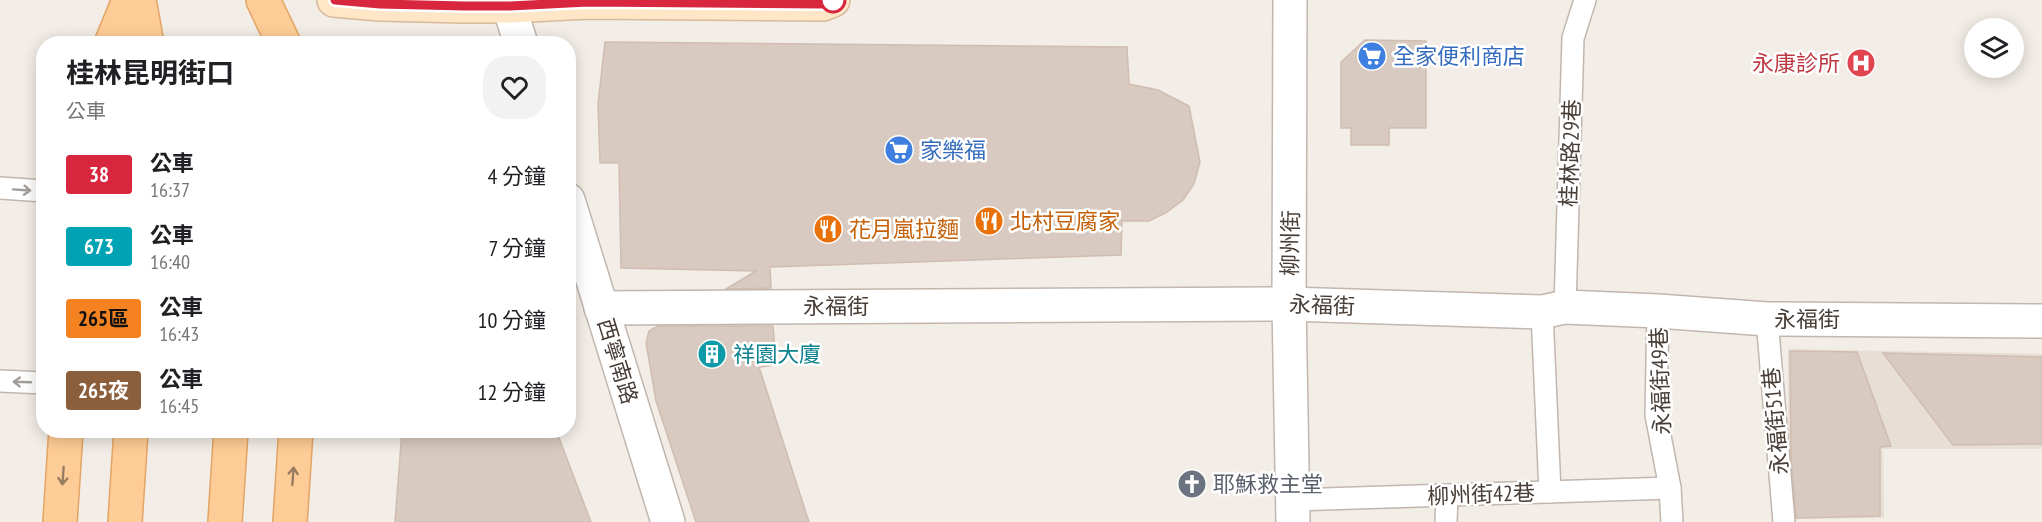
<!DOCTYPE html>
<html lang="zh-TW">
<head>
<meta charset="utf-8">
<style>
	body { margin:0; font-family:"PT Sans Narrow","Noto Sans TC",sans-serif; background:#f2f2f2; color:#202124; height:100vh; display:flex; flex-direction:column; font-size:22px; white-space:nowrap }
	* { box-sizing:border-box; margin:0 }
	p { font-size:20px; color:#757577 }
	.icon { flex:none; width:33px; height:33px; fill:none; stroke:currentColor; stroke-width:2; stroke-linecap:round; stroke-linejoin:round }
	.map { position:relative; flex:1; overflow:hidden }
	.panel { position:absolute; left:36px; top:36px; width:540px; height:402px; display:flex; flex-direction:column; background:#fff; border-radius:24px; box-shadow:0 3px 15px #0003 }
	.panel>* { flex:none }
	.badge { padding:0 12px; border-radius:4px; font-size:21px; line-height:39px }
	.tools { position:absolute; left:1964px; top:18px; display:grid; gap:12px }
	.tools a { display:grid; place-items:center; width:60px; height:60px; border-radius:50%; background:#fff; box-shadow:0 3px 15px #0003; font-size:30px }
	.map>.badge { position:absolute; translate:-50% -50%; box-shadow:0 0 0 3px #fff }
	.round { display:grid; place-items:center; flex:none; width:63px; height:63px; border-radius:24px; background:#f2f2f2 }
	.summary { display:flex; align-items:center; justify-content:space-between; height:102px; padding:0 30px }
	h1 { font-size:28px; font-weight:700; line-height:45px }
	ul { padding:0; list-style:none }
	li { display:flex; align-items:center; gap:18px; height:72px; padding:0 30px }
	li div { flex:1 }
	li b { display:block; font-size:22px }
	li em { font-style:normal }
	li .badge { min-width:66px; font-weight:700; text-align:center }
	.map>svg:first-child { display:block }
	.residential { fill:#e7ded5 }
	.building { fill:#d8cac0; stroke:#d0bdb0; stroke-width:1.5 }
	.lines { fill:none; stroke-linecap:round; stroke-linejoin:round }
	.lane-casing { stroke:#c2b6ad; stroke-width:24 }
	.street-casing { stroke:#c2b6ad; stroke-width:36 }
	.secondary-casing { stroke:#d6ba99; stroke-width:36 }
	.primary-casing { stroke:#e3a565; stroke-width:36 }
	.lane { stroke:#fff; stroke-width:21 }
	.street { stroke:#fff; stroke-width:33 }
	.secondary { stroke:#fee6c6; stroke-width:33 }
	.primary { stroke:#fecc96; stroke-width:33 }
	.oneway { stroke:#a39e9a }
	.oneway2 { stroke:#997d61 }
	.line-casing { stroke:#fff; stroke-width:14 }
	.line { stroke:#d7263d; stroke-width:9 }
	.stop-dot { fill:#fff; stroke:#d7263d; stroke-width:3 }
	.labels { text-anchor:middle; stroke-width:5; stroke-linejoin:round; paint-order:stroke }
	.shop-label { font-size:22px; fill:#366cbe; stroke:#fff; text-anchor:start }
	.health-label { font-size:22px; fill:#be3a42; stroke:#fff; text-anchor:end }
	.street-label { font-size:22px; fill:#473d36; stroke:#fff }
	.food-label { font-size:22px; fill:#c56008; stroke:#fff; text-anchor:start }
	.culture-label { font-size:22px; fill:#0d838f; stroke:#fff; text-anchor:start }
	.worship-label { font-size:22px; fill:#5b616d; stroke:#fff; text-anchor:start }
</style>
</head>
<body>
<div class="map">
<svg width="2042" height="522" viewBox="0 0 2042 522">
	<rect width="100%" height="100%" fill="#f3ede7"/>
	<polygon class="residential" points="1788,349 2042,354 2042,449 1883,449 1884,518 1789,519"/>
	<g class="building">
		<polygon points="1365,40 1426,41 1426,128 1389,128 1389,145 1351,145 1351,128 1341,128 1341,62"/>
		<polygon points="605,42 1127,47 1129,84 1158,90 1189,106 1200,162 1194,184 1183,200 1167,212 1149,221 1122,221 1121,255 770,267 771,288 726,289 756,271 621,268 619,163 600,163 598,104"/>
		<polygon points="658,326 773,326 776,365 759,367 809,522 696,522 656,401 646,343 649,331"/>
		<polygon points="1790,351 1857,352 1891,446 1880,447 1880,516 1796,518 1791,455"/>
		<polygon points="1883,353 2042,357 2042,444 1953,445"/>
		<polygon points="402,430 556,430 591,522 395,522"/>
	</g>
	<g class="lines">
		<g class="lane-casing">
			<g id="lane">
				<polyline points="0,188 44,191"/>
				<polyline points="1565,307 1573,38 1585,0"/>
				<polyline points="1658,311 1656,415 1670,488 1672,522"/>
				<polyline points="1542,312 1550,492"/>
				<polyline points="1767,319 1784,522"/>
				<polyline points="0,381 44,383"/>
				<polyline points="1293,500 1670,488"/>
				<polyline points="1446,522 1447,496"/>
			</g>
		</g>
		<g class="street-casing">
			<g id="street">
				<polyline points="1290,0 1289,304 1293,522"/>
				<polyline points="509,6 521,44"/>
				<polyline points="568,200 668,522"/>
				<polyline points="601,308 1289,304 1542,312 1565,307 1658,311 1767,319 2042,321"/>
			</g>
		</g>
		<g class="secondary-casing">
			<polyline id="secondary" points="334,0 380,4 465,6 509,6 588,2 823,4 833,0"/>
		</g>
		<g class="primary-casing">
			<g id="primary">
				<polyline points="139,0 147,44"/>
				<polyline points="263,0 284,44"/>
				<polyline points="111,44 129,0"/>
				<polyline points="60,522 66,430"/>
				<polyline points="125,522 131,430"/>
				<polyline points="225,522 231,430"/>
				<polyline points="290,522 296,430"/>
			</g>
		</g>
		<use href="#lane" class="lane"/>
		<use href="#street" class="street"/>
		<use href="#secondary" class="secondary"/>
		<use href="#primary" class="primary"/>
	</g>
	<defs><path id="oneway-shaft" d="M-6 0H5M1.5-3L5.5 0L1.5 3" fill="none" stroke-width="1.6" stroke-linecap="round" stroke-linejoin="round" transform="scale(1.5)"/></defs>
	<g class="oneway">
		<use href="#oneway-shaft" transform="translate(22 190) rotate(4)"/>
		<use href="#oneway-shaft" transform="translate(22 382) rotate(-178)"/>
	</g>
	<g class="oneway2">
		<use href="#oneway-shaft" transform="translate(63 476) rotate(94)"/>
		<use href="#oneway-shaft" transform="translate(293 476) rotate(-86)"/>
	</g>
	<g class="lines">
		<g class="line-casing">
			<polyline id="line" points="335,0 380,4 465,6 510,6 588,2 823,4 833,0"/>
		</g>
		<use href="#line" class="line"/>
	</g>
	<defs>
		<g id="supermarket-disc" transform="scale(1.5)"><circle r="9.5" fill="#3f7fe0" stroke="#fff"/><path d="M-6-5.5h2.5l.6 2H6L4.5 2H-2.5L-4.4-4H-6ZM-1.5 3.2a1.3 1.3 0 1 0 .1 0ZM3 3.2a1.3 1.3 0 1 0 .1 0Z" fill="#fff"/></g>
		<g id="hospital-disc" transform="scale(1.5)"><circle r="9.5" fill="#e0444e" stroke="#fff"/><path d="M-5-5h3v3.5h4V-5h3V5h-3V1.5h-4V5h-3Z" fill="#fff"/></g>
		<g id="restaurant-disc" transform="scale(1.5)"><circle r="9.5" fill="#e8710a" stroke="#fff"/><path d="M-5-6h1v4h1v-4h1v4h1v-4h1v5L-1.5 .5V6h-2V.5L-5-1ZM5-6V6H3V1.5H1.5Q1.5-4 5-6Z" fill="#fff"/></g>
		<g id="building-disc" transform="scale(1.5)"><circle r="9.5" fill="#0f9aa8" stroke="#fff"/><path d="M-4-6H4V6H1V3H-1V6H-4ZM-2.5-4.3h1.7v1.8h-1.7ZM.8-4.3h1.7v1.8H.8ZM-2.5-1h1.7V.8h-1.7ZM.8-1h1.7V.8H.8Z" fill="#fff"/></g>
		<g id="church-disc" transform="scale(1.5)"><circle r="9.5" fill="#6b7280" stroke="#fff"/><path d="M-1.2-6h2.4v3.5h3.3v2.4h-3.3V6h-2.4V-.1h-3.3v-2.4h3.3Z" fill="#fff"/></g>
	</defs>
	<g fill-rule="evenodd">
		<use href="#supermarket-disc" x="1372" y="56"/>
		<use href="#hospital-disc" x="1861" y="63"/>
		<use href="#supermarket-disc" x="899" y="150"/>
		<use href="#restaurant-disc" x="989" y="221"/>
		<use href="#restaurant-disc" x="828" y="229"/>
		<use href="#building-disc" x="712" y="354"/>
		<use href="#church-disc" x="1192" y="484"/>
	</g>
	<circle class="stop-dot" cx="833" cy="0" r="12"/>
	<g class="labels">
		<g class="shop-label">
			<text x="1393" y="64">全家便利商店</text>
			<text x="920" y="158">家樂福</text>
		</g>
		<g class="health-label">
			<text x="1840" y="71">永康診所</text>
		</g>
		<g class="street-label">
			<text transform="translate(1570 153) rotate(-88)" y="8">桂林路29巷</text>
			<text transform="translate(1290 243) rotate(-89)" y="8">柳州街</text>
			<text transform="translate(1322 305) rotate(2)" y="8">永福街</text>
			<text x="836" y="314">永福街</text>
			<text x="1807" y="327">永福街</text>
			<text transform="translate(618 361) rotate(73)" y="8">西寧南路</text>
			<text transform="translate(1660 381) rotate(-92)" y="8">永福街49巷</text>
			<text transform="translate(1775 421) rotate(-95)" y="8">永福街51巷</text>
			<text transform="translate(1481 494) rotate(-2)" y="8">柳州街42巷</text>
		</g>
		<g class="food-label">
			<text x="1010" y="229">北村豆腐家</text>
			<text x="849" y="237">花月嵐拉麵</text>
		</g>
		<g class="culture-label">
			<text x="733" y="362">祥園大廈</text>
		</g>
		<g class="worship-label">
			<text x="1213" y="492">耶穌救主堂</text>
		</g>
	</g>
</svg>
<div class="tools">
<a><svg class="icon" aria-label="layers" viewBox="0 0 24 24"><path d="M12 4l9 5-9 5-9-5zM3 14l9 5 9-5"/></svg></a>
</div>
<section class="panel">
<div class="summary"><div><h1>桂林昆明街口</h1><p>公車</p></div><a class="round"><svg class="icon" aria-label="heart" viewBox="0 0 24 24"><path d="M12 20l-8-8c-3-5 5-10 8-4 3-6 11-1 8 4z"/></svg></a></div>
<ul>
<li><span class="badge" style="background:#d7263d;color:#fff">38</span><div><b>公車</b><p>16:37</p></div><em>4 分鐘</em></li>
<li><span class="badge" style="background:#00a3b4;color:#fff">673</span><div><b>公車</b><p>16:40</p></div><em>7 分鐘</em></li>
<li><span class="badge" style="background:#f58220;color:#111">265區</span><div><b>公車</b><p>16:43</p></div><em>10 分鐘</em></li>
<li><span class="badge" style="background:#8b5e3c;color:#fff">265夜</span><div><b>公車</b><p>16:45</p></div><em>12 分鐘</em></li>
</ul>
</section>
</div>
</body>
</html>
